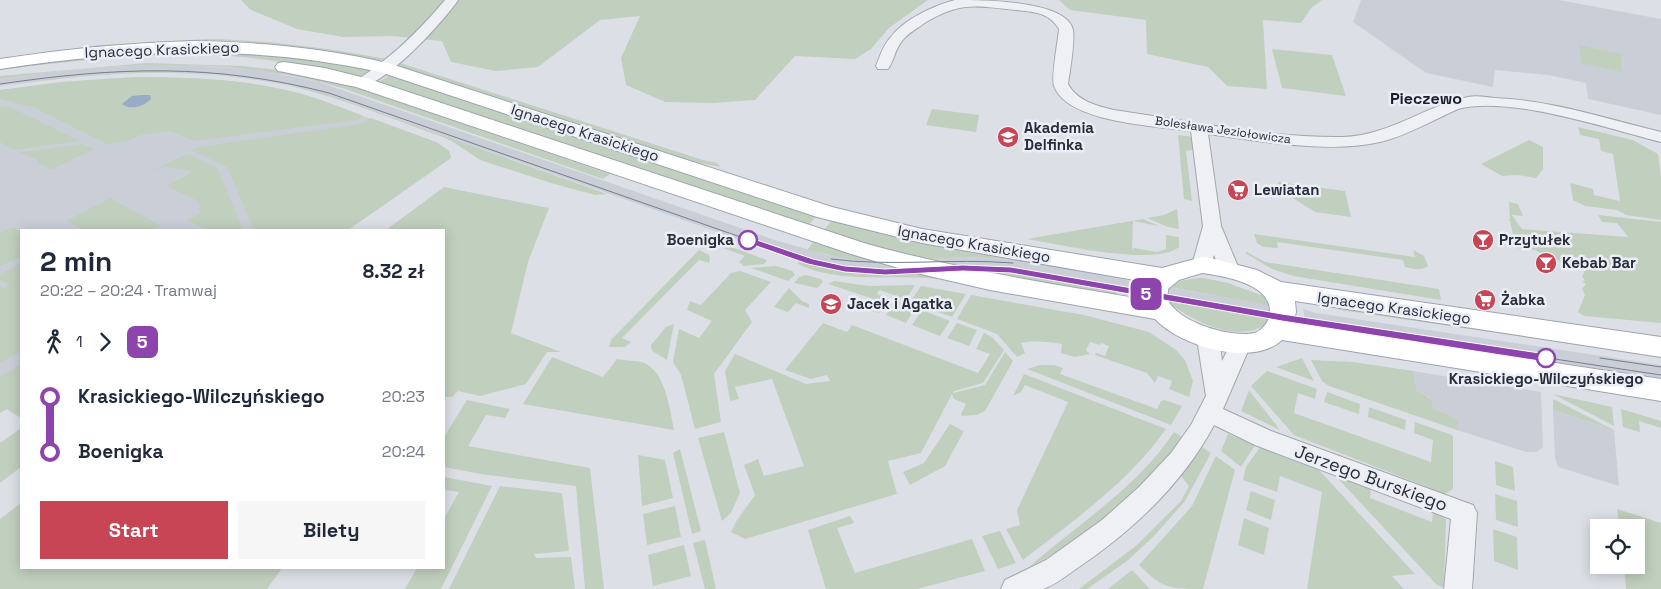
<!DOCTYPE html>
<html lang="pl">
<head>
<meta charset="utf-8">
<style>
	body { margin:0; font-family:"Space Grotesk",sans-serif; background:#f6f6f7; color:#1f2937; height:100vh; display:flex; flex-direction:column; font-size:19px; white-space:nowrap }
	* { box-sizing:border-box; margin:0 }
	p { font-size:16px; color:#747a83 }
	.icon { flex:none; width:28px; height:28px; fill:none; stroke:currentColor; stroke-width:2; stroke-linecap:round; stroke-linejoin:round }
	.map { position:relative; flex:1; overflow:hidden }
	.panel { position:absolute; left:20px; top:229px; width:425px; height:340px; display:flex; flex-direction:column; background:#fff; border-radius:0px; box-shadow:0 2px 12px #0003 }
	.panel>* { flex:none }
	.badge { padding:0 10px; border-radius:8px; font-size:18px; line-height:32px }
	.fabs { position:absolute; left:1590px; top:519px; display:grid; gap:10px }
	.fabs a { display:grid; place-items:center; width:55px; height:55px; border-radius:0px; background:#fff; box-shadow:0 2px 12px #0003; font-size:25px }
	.map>.badge { position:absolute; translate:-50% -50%; box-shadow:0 0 0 2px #fff }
	.legs { display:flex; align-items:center; gap:8px; height:55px; padding:0 20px; font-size:16px }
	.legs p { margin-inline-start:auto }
	.overview { display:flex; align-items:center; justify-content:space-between; height:85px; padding:0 20px }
	h1 { font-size:28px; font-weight:700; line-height:38px }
	.cta { display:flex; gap:10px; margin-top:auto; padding:10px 20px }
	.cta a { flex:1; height:58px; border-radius:0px; background:#c74554; color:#fff; font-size:20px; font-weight:700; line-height:58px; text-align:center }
	.cta a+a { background:#f6f6f7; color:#1f2937 }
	ul { padding:0 20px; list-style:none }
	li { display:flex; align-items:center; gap:18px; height:55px; font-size:19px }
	li i { display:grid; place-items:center; width:8px; height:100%; margin:0 6px; background:currentColor }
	li i::after { content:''; width:12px; height:12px; margin:-6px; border:4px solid; border-radius:50%; background:#fff }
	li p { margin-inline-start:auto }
	li:first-child i { background:linear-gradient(#0000 50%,currentColor 0) }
	li:last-child i { background:linear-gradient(currentColor 50%,#0000 0) }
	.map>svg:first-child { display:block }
	.built { fill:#cacfd7 }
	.green { fill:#c1cfbe }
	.water { fill:#98acc5 }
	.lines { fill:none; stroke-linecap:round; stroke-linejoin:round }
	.minor-casing { stroke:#a2a7af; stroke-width:2 }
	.major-casing { stroke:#9ca4b1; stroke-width:2 }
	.minor { fill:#eff0f4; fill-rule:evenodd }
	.major { fill:#fff; fill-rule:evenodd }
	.tram { stroke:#767f8e; stroke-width:1 }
	.line-1 { fill:#8e44ad; stroke:#fff }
	.stop-1-dot { fill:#fff; stroke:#8e44ad; stroke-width:2.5 }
	.labels { text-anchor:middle; stroke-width:5; stroke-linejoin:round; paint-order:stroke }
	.far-street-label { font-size:12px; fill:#272d3b; stroke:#ebeef4 }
	.street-label { font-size:15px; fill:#272d3b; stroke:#ebeef4 }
	.poi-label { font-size:15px; font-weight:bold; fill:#272d3b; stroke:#ebeef4; text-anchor:start }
	.stop-label { font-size:15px; font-weight:bold; fill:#272d3b; stroke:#ebeef4; text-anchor:end }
	.far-district-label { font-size:16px; font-weight:bold; fill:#191f2c; stroke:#ebeef4 }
	.near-street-label { font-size:18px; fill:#272d3b; stroke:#ebeef4 }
</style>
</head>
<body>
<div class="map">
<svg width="1661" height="589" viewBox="0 0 1661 589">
	<rect width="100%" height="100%" fill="#dce0e6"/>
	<g class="built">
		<polygon points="1361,0 1559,0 1661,19 1661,115 1588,99 1586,83 1548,75 1495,70 1493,87 1426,73 1353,22"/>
		<polygon points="173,64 258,70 319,82 775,240 827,255 883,262 927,273 900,275 861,274 830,270 805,263 341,99 287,84 216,74 150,72 81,76 0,86 0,79 43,73 108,67"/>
		<polygon points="135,77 219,80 248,83 301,94 436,142 449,151 451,158 348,230 21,230 21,418 7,409 0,413 0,90 77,81"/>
		<polygon points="964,257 1018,260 1148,284 1145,297 1014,273 971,270 920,260"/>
		<polygon points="1166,287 1276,306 1275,320 1162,300"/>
		<polygon points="1303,309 1316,313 1661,365 1661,378 1320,327 1307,327"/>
		<polygon points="1413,371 1541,392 1543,447 1537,452 1526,452 1457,430 1457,422 1450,415 1432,409 1429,397 1417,391"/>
		<polygon points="1553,410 1614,430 1619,486 1558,467 1555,458"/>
	</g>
	<g class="green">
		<polygon points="241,0 928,0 889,28 871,49 855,59 795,56 755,100 713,103 665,102 626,85 621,58 640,16 600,20 538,67 496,71 451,62 442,41 391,36 343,37 297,29 251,10"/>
		<polygon points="1059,0 1322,0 1311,8 1301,23 1263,20 1267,89 1227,86 1208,67 1147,54 1146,20 1070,10"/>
		<path d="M 207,39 C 268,40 326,48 386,59 L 378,61 L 300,47 L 250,43 L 0,61 L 0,58 L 4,58 L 99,45 Z"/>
		<polygon points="1579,45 1621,54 1622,72 1581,63"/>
		<polygon points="1272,49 1332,55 1346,96 1282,88"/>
		<path d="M 151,51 L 286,54 L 371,70 L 359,77 C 320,68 282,61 242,57 C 162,51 80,60 0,70 L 0,67 Z"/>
		<path d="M 147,63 L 243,66 L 288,71 L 350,85 L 610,174 L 603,179 L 342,88 C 230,55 114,63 0,79 L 0,76 Z"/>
		<polygon points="400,63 703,160 717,163 721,167 689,161 402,68 399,66"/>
		<path d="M 136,72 C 206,71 274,77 341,99 L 607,194 L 595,195 L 551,183 L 480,160 L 455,143 L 443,137 C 394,120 345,99 295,87 C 199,65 97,71 0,87 L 65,77 Z"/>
		<polygon points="390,75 817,215 808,226 377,83"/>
		<path d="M 135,77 C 191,77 247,79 302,94 C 323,100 343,108 363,116 L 357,120 L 194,141 L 170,131 L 141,135 L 125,142 L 107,144 L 33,107 L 0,99 L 0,90 L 61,82 Z"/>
		<polygon points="0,106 10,107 80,141 14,150 0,142"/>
		<polygon points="932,109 979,115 976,132 926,125"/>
		<polygon points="371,118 436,142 449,151 451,158 348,230 254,230 227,167 191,150 198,147 361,124"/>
		<polygon points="1578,127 1633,140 1658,154 1661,177 1661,220 1626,215 1617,210 1585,206 1573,200 1570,183 1593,189 1594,195 1620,201 1613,154 1601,151 1599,139 1580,135"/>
		<polygon points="1178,135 1194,137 1196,149 1186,151 1192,201 1184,199"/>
		<polygon points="1529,140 1543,147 1543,169 1536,178 1518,175 1502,176 1481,164"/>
		<polygon points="83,144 93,149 51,170 38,163 37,160 19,152"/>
		<path d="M 187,154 L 217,167 L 243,230 L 207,230 L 187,220 L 202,212 L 198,209 L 201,206 L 198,204 L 200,202 L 167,186 L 192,172 C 182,167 174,170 164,166 L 135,179 Z"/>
		<polygon points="1278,182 1345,191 1351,217 1315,212 1279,189"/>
		<polygon points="444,187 549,208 528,262 511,333 561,352 547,352 526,384 480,396 458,391 452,397 444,397 444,230 386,230"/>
		<polygon points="110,198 160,225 151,230 82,230 66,221"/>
		<polygon points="1509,202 1518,204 1523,216 1512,215 1522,229 1628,237 1617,223 1602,222 1598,215 1661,222 1661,323 1584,316 1578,312 1585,295 1582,289 1586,284 1582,282 1585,280 1582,277 1585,270 1546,256 1535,250 1516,248 1510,221 1508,219 1510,219"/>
		<polygon points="1177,209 1179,229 1168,227 1147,218 1164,215"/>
		<path d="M 1143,219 L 1159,226 L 1133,221 L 1132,250 L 1134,248 L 1157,252 L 1166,249 L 1166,235 L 1179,237 L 1179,247 C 1156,267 1057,244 1027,239 Z"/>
		<polygon points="832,220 1119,274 1119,278 1005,259 964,257 920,260 823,231"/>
		<polygon points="13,227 21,232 21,257 0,266 0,233"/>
		<polygon points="695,234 759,257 767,260 764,264 744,266 739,262 745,256 707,242"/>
		<path d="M 1254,234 L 1415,257 L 1413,250 L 1424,256 L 1428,266 C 1421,271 1413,269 1405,267 L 1403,260 L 1277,242 L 1278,248 L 1263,247 L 1257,243 Z"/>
		<polygon points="815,240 883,262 849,259 807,250"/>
		<polygon points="699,250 709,255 710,259 709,263 699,260 622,338 631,342 625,347 609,347 611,340"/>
		<polygon points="1247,252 1265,262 1439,289 1441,300 1293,276 1272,269 1245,253"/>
		<path d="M 798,261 L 850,273 L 880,275 L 927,273 L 951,279 L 951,281 C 901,271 846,287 798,264 Z"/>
		<polygon points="21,263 21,351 0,363 0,286 4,288 9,285 0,280 0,274"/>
		<polygon points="776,266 792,271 795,275 788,281 751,268"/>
		<polygon points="971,270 1003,272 1117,292 1117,297"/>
		<polygon points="740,271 771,282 745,310 752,322 714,374 721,422 695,429 681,375 673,362 679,329 699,338 712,321 687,310 690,301 701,305 731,273"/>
		<polygon points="806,275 821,279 823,282 817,288 794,283 799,277"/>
		<path d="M 1204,278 L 1228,283 L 1266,297 L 1273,306 L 1169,287 C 1179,280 1192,278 1204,278 Z"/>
		<polygon points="834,281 869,286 915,285 906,299 879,290 877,294 890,299 879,313 868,309 874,299 828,284"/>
		<polygon points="921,286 966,294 952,317 912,303 911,301"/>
		<polygon points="789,288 802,301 809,304 809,308 796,303 788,312 774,307"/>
		<path d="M 971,295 L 1084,315 L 1149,332 L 1176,350 L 1185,360 L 1193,381 L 1189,397 L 1169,389 L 1172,381 L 1158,376 L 1155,383 L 1147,373 L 1095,355 L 1096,353 L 1105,356 L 1109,346 L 1101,343 L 1100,345 L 1090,342 L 1086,350 L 1090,354 L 1075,357 L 1061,353 L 1062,344 C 1048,342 1035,340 1021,343 L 1025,353 L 1017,357 L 997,334 L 957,319 Z"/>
		<path d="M 1164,300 L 1273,319 C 1241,349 1192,320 1164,300 Z"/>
		<polygon points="896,301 915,308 906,323 886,315"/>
		<polygon points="1335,307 1661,357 1340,310"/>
		<polygon points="922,310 950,321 940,336 912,325"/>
		<polygon points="823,323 847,332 852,325 978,373 990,354 976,349 984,333 992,337 1004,350 983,383 954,391 953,393 985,385 1005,352 1013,361 985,411 977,415 962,416 961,414 966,404 954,399 952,394 921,453 888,461 897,494 745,539 731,532 737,520 755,495 744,465 758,459 764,476 804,466 772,379 735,387 739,399 730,401 725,371 735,354 806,384 830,381 827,375 811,379 785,370"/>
		<polygon points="957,323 977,330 969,346 947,338"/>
		<polygon points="674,324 667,360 652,351 651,345 666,327"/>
		<path d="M 552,357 L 603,377 L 617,359 C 625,361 636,360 644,363 C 666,372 670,411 674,430 L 523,404 Z"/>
		<polygon points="1302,358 1314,381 1276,367"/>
		<path d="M 1311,360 L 1353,362 L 1413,371 L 1417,391 C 1426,395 1433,399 1433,409 L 1450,415 L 1458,422 L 1457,430 L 1329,386 L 1322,381 Z"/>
		<polygon points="21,364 21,418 7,409 0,413 0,377"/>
		<polygon points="1040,365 1054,365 1063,368 1060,374 1157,409 1161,401 1164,400 1182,406 1171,425 1027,369"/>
		<polygon points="1267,371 1317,389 1315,399 1298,393 1294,413 1431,462 1433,440 1414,433 1415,422 1452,435 1453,438 1453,489 1445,494 1294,435 1251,386"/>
		<path d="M 1024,374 L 1166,429 C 1129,482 1073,521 1023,560 L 1006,529 L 1020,525 L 1017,510 L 1068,402 L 1025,385 L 1021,392 L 1013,396 Z"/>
		<polygon points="1249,390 1280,430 1241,411"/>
		<polygon points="1327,392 1360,404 1359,414 1324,402"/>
		<polygon points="1553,394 1612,407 1614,426"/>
		<polygon points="1553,399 1614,430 1553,410"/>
		<polygon points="467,400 510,409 505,418 486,415 468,446 590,468 604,589 585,589 576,486 480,474 444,467 444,437"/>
		<polygon points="1369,407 1406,420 1405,430 1368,417"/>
		<polygon points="1621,409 1661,421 1661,428 1639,421 1640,432 1623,427"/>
		<polygon points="950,424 964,431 945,466 910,485 903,472 924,463"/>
		<polygon points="21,428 21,467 0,483 0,443"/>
		<polygon points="724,432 740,493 731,513 722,521 698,438"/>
		<path d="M 1174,432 L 1184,438 C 1142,489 1090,538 1029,567 C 1079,523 1137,488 1174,432 Z"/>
		<polygon points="1228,434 1255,445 1241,467 1221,451"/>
		<polygon points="1202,447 1211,453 1185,501 1154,536 1127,561 1087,589 1079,589 1137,545 1181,501 1189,486 1181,476"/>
		<polygon points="1260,447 1319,470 1415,574 1392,576 1404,589 1307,589 1322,492 1280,476 1277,492 1243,480 1246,467"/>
		<polygon points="680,449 701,531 692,534 673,453"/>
		<polygon points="638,455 665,460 673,498 642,506"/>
		<path d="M 1216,456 L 1235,470 L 1203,589 C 1170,589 1163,589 1139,565 L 1192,506 Z"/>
		<polygon points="1495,461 1513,467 1515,491 1496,485"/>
		<polygon points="1331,471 1371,488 1370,498 1432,522 1433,512 1446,519 1444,588 1436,584"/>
		<polygon points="444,477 492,486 441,589 405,589 417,568 444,568 444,519 459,492 444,490"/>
		<polygon points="500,486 562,493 569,551 534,554 536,558 571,557 575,589 449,589"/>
		<polygon points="1251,491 1275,500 1271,520 1246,510"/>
		<polygon points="1495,494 1517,501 1518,527 1496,520"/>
		<polygon points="21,503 21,568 282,568 267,589 0,589 0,519"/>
		<polygon points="675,506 681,537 647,545 643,514"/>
		<polygon points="1617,509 1661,523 1661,589 1626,589 1624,565 1636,565 1636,528 1620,527"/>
		<polygon points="850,516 854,523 837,528 855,573 972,539 985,571 917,589 826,589 808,530"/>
		<polygon points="1244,518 1269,528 1264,555 1238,545"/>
		<polygon points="1493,529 1517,537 1518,570 1494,561"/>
		<polygon points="1000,531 1016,563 998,569 982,536"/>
		<polygon points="705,540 716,589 705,589 693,543"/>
		<polygon points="684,545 691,576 653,586 648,555"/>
		<polygon points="1132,570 1150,589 1108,589"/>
	</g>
	<path class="water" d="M 142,95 L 150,95 L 151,99 C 144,106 131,111 122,104 L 132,96 Z"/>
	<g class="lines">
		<g class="minor-casing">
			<g id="minor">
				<path d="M 445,0 L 458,0 C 445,20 380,92 357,86 L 355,83 L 357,80 C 391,58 419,31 445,0 Z"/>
				<path d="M 955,0 C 981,0 1067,0 1073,30 C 1075,42 1070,70 1068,84 C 1077,101 1097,106 1114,110 C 1189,121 1267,138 1343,137 C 1388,136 1425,106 1468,97 C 1476,95 1486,97 1495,98 C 1551,100 1607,119 1661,132 L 1661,142 C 1609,129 1509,95 1458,109 C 1436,119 1403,137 1380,142 C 1328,154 1261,141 1208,134 L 1221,226 L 1239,269 L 1236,274 L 1229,275 L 1222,274 L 1214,255 L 1209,269 L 1202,271 L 1195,269 L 1192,265 L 1203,226 L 1191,131 C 1158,126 1067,123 1054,86 C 1051,77 1058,41 1059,29 C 1049,12 1033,12 1016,10 C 976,6 962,1 926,22 C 918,28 908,33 902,41 C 895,49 894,61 888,69 L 878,69 L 876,66 C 880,56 883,46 890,38 C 904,19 933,6 955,0 Z"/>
				<path d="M 1208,331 L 1215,334 L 1219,339 L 1222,361 L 1233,339 L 1240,336 L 1247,339 L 1251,344 L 1223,409 L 1271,431 L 1473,505 L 1477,513 L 1472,589 L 1444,589 L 1451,519 L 1255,445 L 1214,425 C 1183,484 1131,532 1076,569 C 1066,576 1055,585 1043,589 C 1032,589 1014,589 1001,589 L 1005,580 L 1046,560 L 1102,520 L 1139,487 L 1171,453 L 1191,425 L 1206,396 L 1197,339 L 1201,334 Z"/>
			</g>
		</g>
		<g class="major-casing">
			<path id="major" d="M 192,41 C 260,42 326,48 391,64 L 832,207 L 922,229 L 1162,268 L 1202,257 L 1211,258 L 1257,270 L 1281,282 L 1661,337 L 1661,357 L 1295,301 L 1296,312 L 1293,323 L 1661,379 L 1661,401 L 1282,340 C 1252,368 1180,346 1155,319 L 990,290 L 912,272 L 851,254 L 356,87 L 284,72 L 278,71 L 275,67 L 278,63 L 284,62 L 325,68 L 369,79 L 867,244 C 958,269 1050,284 1142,299 L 1143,286 L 1146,282 L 922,243 L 817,217 L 380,72 C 248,44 133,49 0,69 L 0,59 C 64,49 128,43 192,41 ZM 1202,273 C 1225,276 1278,285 1269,318 C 1267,324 1260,332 1254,333 C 1231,338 1179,323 1168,300 C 1167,297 1168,293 1168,289 L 1179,280 Z"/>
		</g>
		<use href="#minor" class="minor"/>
		<use href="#major" class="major"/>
		<g class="tram">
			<path d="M 0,84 C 117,67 213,63 329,93 L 789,254 L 830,266 L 871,272 L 963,268 L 1011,270 L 1282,318 L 1661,375"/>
			<path d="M 831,259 C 892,267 952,258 1013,263"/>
			<polyline points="1600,358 1661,367"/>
		</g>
	</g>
	<polygon class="line-1" points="748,237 813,259 845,266 885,269 963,265 1011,267 1282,314 1546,354 1552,358 1546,362 1282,321 1011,273 963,271 885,275 845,272 808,264 745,242 744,240"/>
	<defs>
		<g id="school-disc" transform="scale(1.125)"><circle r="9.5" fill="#c74554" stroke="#ebeef4"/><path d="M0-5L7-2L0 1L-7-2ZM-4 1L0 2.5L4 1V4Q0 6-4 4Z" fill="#fff"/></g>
		<g id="supermarket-disc" transform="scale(1.125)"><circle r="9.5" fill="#c74554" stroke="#ebeef4"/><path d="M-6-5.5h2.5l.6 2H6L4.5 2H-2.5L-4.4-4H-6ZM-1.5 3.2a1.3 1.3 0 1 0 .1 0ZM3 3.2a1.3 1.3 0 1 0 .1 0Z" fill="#fff"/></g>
		<g id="bar-disc" transform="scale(1.125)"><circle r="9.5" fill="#c74554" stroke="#ebeef4"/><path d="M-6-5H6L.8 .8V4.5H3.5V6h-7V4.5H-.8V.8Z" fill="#fff"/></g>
	</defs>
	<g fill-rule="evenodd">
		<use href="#school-disc" x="1008" y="137"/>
		<use href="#supermarket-disc" x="1238" y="190"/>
		<use href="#bar-disc" x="1483" y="240"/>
		<use href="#bar-disc" x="1546" y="263"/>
		<use href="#supermarket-disc" x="1485" y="300"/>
		<use href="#school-disc" x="831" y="304"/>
	</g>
	<g class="stop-1-dot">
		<circle cx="748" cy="240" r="9"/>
		<circle cx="1546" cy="358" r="9"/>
	</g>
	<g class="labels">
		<g class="far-street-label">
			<text transform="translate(1223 130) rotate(8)" y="4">Bolesława Jeziołowicza</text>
		</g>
		<g class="street-label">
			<text transform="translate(162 50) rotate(-2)" y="5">Ignacego Krasickiego</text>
			<text transform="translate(585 133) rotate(18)" y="5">Ignacego Krasickiego</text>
			<text transform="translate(974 244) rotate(10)" y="5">Ignacego Krasickiego</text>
			<text transform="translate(1394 308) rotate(8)" y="5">Ignacego Krasickiego</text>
		</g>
		<g class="poi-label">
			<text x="1024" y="133">Akademia<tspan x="1024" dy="17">Delfinka</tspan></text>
			<text x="1254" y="195">Lewiatan</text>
			<text x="1499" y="245">Przytułek</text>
			<text x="1562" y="268">Kebab Bar</text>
			<text x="1501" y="305">Żabka</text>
			<text x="847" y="309">Jacek i Agatka</text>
		</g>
		<g class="stop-label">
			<text x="734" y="245">Boenigka</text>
			<text x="1546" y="384" text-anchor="middle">Krasickiego-Wilczyńskiego</text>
		</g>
		<g class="far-district-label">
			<text x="1426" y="104">Pieczewo</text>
		</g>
		<g class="near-street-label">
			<text transform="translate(1371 478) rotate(20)" y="6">Jerzego Burskiego</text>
		</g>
	</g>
</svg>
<div class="fabs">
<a><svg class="icon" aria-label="locate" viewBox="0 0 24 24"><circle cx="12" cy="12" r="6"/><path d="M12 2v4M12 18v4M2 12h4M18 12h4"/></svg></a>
</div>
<b class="badge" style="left:1146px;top:294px;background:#8e44ad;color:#fff">5</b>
<section class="panel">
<div class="overview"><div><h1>2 min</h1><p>20:22 – 20:24 · Tramwaj</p></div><b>8.32 zł</b></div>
<div class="legs"><svg class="icon" aria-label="walk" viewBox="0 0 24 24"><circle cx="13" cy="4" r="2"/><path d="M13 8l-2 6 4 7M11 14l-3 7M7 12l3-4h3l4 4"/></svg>1<svg class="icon" aria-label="forward" viewBox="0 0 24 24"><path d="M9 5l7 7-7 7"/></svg><b class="badge" style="background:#8e44ad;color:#fff">5</b></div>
<ul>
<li><i style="color:#8e44ad"></i><b>Krasickiego-Wilczyńskiego</b><p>20:23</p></li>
<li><i style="color:#8e44ad"></i><b>Boenigka</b><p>20:24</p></li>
</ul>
<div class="cta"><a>Start</a><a>Bilety</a></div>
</section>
</div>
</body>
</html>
